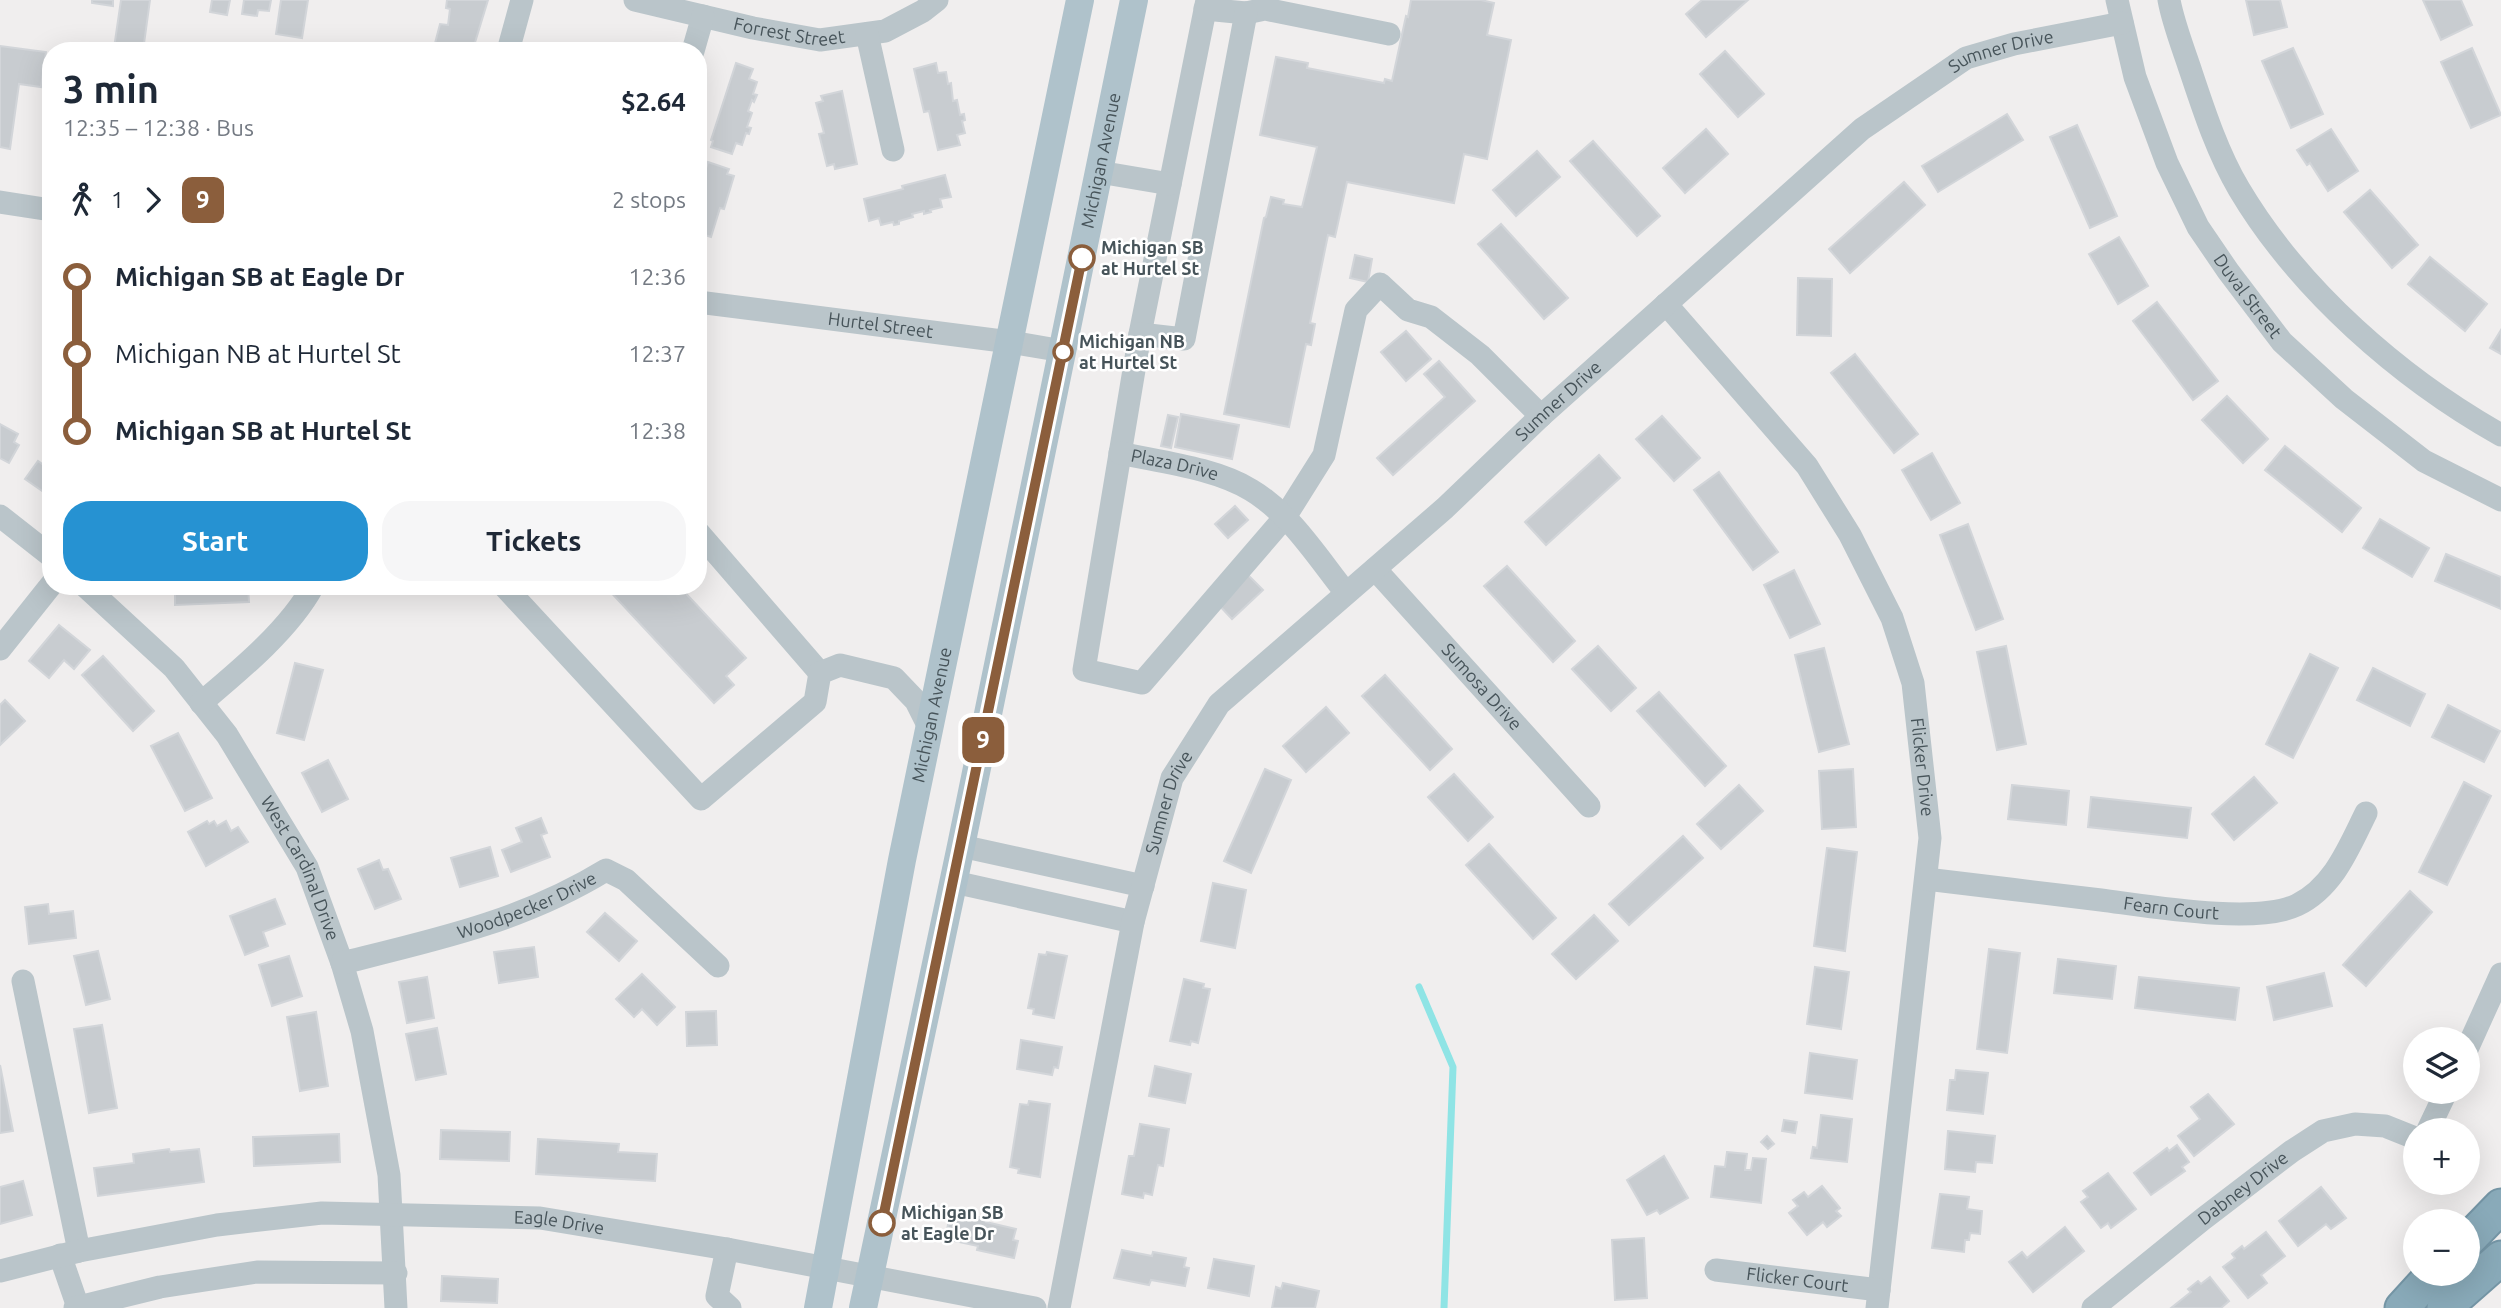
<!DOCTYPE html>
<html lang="en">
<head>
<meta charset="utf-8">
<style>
	body { margin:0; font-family:Ubuntu,sans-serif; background:#f6f6f7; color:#1f2937; height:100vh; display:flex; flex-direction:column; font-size:26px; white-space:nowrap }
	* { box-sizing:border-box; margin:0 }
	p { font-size:23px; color:#747a83 }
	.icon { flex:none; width:38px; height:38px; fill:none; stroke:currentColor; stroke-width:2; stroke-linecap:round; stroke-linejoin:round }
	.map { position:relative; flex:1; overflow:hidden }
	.panel { position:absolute; left:42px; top:42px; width:665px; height:553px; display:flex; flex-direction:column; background:#fff; border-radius:28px; box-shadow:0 7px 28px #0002 }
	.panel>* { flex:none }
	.badge { padding:0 14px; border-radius:10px; font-size:24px; line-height:46px }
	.controls { position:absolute; left:2403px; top:1027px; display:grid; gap:14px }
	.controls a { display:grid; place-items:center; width:77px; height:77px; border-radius:50%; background:#fff; box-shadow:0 7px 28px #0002; font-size:35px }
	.map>.badge { position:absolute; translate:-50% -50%; box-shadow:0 0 0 4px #fff }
	.legs { display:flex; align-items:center; gap:10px; height:77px; padding:0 21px; font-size:23px }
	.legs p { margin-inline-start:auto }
	.head { display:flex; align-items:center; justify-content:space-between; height:119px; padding:0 21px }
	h1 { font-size:38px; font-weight:600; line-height:52px }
	.action { display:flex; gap:14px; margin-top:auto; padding:14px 21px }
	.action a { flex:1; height:80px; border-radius:28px; background:#2692d2; color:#fff; font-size:28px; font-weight:600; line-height:80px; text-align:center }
	.action a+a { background:#f6f6f7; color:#1f2937 }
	ul { padding:0 21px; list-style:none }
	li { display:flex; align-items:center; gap:24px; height:77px; font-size:26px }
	li i { display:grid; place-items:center; width:10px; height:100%; margin:0 9px; background:currentColor }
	li i::after { content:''; width:18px; height:18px; margin:-9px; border:5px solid; border-radius:50%; background:#fff }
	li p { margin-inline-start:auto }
	li:first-child i { background:linear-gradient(#0000 50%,currentColor 0) }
	li:last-child i { background:linear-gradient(currentColor 50%,#0000 0) }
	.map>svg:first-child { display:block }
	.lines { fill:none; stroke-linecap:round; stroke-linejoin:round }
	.stream { stroke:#8fe4e5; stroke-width:7 }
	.building { fill:#c8ccd0; stroke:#d2d5d9; stroke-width:2 }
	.highway-casing { stroke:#7495a5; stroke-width:37 }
	.minor { stroke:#bac5ca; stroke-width:23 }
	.major { stroke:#afc2cb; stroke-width:28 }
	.highway { stroke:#89aab9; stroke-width:33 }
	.line-1-casing { stroke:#fff; stroke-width:16 }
	.line-1 { stroke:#8b5e3c; stroke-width:10 }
	.stop-1-dot { fill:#fff; stroke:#8b5e3c; stroke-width:3.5 }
	.labels { text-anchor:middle; stroke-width:5; stroke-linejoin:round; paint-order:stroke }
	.street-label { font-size:18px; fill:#47545a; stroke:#fff }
	.stop-label { font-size:18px; font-weight:bold; fill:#47545a; stroke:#fff; text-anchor:start }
</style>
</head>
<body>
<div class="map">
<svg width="2501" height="1308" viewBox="0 0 2501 1308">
	<rect width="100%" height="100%" fill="#f0eeee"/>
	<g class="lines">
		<polyline class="stream" points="1419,987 1453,1067 1444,1308"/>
	</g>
	<g class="building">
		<polygon points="92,0 113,0 113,6 92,3"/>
		<polygon points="121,0 150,0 143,51 114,48"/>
		<polygon points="212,0 230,0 227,15 210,12"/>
		<polygon points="244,0 271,0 269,11 258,10 257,16 242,14"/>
		<polygon points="281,0 308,0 302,38 276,34"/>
		<polygon points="447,0 488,0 473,49 433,51 440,24 448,25 450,9 446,8"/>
		<polygon points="1411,0 1481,0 1494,3 1487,35 1511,40 1487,159 1464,154 1454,203 1347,182 1335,237 1328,235 1310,323 1315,324 1311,345 1306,344 1289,427 1224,414 1264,218 1266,217 1271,197 1284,200 1283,204 1302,207 1317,147 1260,135 1276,57 1308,63 1307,68 1384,83 1385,79 1392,81 1406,16 1408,17"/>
		<polygon points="1702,0 1748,0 1706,37 1686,14"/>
		<polygon points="2246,0 2280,0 2287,27 2254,35"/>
		<polygon points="2423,0 2461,0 2472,25 2441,40"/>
		<polygon points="0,46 46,52 41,87 19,84 10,149 0,147"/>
		<polygon points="2293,48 2323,114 2291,128 2262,61"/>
		<polygon points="2472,48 2501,115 2471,128 2441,62"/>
		<polygon points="1725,51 1764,94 1738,117 1700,74"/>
		<polygon points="736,63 753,69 749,79 757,82 753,94 757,95 754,102 752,100 748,111 752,113 747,127 751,128 749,134 746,133 742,145 736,143 732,154 711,147 713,141 711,140"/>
		<polygon points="936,63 938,73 946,72 948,84 951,83 953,101 957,100 960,115 964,114 965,120 962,121 965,133 957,135 960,145 938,150 929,111 924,112 914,69"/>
		<polygon points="842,91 857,164 835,169 834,164 827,166 819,134 824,133 816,103 823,101 821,96"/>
		<polygon points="2007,114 2023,140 1938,192 1922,166"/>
		<polygon points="2077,125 2117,216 2090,228 2050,137"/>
		<polygon points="1706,129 1728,154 1685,193 1663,168"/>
		<polygon points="2331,129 2358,171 2328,191 2310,163 2307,165 2297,150"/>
		<polygon points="1593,141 1660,216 1637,236 1570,161"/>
		<polygon points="1537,151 1560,177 1516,216 1493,190"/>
		<polygon points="708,162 729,169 727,174 734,176 724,209 720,208 711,237 705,235 704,238 698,236 698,193"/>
		<polygon points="945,175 951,197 940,199 942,207 930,210 931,212 924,214 924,211 912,214 913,217 899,221 899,224 894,225 893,222 881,225 879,218 869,221 864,199 903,189 902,186"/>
		<polygon points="1904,182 1925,205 1850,273 1829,249"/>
		<polygon points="2370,190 2418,245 2392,268 2344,212"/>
		<polygon points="1501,224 1568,298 1544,319 1478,244"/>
		<polygon points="2119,237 2148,286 2118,304 2089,254"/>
		<polygon points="1355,255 1372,259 1368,282 1350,278"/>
		<polygon points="2430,257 2487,304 2465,331 2408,284"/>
		<polygon points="1798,278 1832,279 1831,336 1797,335"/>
		<polygon points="2157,302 2218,381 2193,400 2133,321"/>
		<polygon points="2501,330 2501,354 2490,348"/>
		<polygon points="1406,331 1431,359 1406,381 1381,352"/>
		<polygon points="1855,354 1918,434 1894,453 1831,373"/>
		<polygon points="1439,361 1475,401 1393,475 1377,458 1445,397 1424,374"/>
		<polygon points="2227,396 2268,439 2243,463 2202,420"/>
		<polygon points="1181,414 1239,425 1232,459 1175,447"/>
		<polygon points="1168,415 1178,417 1171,448 1161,446"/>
		<polygon points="1662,416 1700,458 1674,481 1636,439"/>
		<polygon points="0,424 18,434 14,442 19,445 9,463 0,458"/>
		<polygon points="2285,446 2361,508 2342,532 2265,470"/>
		<polygon points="1932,453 1960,503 1931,520 1902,470"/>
		<polygon points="1599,455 1620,478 1546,545 1525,522"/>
		<polygon points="49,460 51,461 51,497 25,479 38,461 45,466"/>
		<polygon points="1719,472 1778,552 1753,570 1694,490"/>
		<polygon points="1235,506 1248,520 1228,538 1215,524"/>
		<polygon points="2380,519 2429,548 2412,577 2363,548"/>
		<polygon points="1968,524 2003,619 1976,630 1940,535"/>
		<polygon points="2446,554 2501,577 2501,609 2435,581"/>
		<polygon points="1507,566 1575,641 1553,662 1484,586"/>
		<polygon points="1794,570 1820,624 1790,638 1764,585"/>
		<polygon points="1248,575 1263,590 1232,619 1217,603"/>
		<polygon points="175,586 248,586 249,602 175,605"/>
		<polygon points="605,586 679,586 746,658 726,676 734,685 714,703"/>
		<polygon points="59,625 90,650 74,669 64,660 49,678 29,661"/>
		<polygon points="1598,646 1636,688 1611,711 1572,669"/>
		<polygon points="2006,646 2026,744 1997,750 1977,652"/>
		<polygon points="1824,648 1849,744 1819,752 1795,655"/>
		<polygon points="2310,654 2338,668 2293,758 2266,744"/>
		<polygon points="103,656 154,711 133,731 82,675"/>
		<polygon points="295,663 323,670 304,740 277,733"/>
		<polygon points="2373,668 2425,694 2410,726 2357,700"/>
		<polygon points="1385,675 1452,749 1430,770 1362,696"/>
		<polygon points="1659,692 1726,766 1705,786 1637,711"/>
		<polygon points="5,700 25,721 0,745 0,705"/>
		<polygon points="2448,705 2500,731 2484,762 2432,737"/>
		<polygon points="1326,707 1349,733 1306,772 1283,746"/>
		<polygon points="178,733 212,798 185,811 151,746"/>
		<polygon points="328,760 348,799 322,812 302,773"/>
		<polygon points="1265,769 1291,780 1251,873 1224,861"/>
		<polygon points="1853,769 1856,827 1822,829 1819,771"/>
		<polygon points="1454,774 1493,817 1468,841 1428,797"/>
		<polygon points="2254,777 2277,803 2234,840 2212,814"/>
		<polygon points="2464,782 2491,796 2447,885 2419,872"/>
		<polygon points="1739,785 1763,811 1721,849 1697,824"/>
		<polygon points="2012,785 2069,791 2066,825 2008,819"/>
		<polygon points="2091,797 2191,808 2187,838 2088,827"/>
		<polygon points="541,818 547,833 541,835 550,857 511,872 502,850 522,842 516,828"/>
		<polygon points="207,821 209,824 214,821 217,826 226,821 231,831 238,827 248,842 206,866 188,832"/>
		<polygon points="1683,836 1703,858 1629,925 1609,904"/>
		<polygon points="1489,844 1556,918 1533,939 1466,865"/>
		<polygon points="490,847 498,876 460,887 451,858"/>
		<polygon points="1827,848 1857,852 1845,951 1814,946"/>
		<polygon points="379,860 383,870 388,869 401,899 375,909 358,869"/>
		<polygon points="1213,883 1246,890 1235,948 1201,941"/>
		<polygon points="2410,891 2432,912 2366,986 2343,965"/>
		<polygon points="275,899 285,924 263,932 268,946 245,955 230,916"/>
		<polygon points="48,904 49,914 73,911 76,938 29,944 25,907"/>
		<polygon points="605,913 637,941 619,961 587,932"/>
		<polygon points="1594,915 1618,941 1576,979 1552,954"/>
		<polygon points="534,947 538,977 499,983 494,952"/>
		<polygon points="1989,949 2020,953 2007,1053 1977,1049"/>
		<polygon points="98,951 110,999 86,1005 74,956"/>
		<polygon points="1047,952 1067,956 1054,1018 1033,1014 1034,1009 1028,1008 1039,954 1046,955"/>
		<polygon points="289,956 302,996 272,1006 259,965"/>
		<polygon points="2058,959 2116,966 2112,999 2054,993"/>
		<polygon points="1815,967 1849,972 1841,1029 1807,1024"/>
		<polygon points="2324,973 2332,1006 2274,1020 2267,987"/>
		<polygon points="642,974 675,1007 657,1025 642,1009 634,1017 616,999"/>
		<polygon points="427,977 434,1018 407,1023 399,982"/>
		<polygon points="2139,977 2239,988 2235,1020 2135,1008"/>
		<polygon points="1184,979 1204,984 1203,988 1210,989 1198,1043 1191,1041 1190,1045 1170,1041"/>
		<polygon points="716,1011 717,1045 687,1046 686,1012"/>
		<polygon points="316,1012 328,1086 300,1091 287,1017"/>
		<polygon points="102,1025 117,1108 89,1113 74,1029"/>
		<polygon points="437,1028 446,1074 416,1080 406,1034"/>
		<polygon points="1021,1040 1062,1047 1058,1068 1054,1067 1052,1075 1017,1069"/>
		<polygon points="1810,1053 1857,1060 1852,1099 1805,1093"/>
		<polygon points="0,1065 13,1131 0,1133"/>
		<polygon points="1155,1066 1191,1074 1185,1103 1149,1096"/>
		<polygon points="1956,1070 1988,1073 1983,1114 1947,1110 1950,1080 1955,1080"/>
		<polygon points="2208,1094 2234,1124 2194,1156 2178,1136 2200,1119 2191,1107"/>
		<polygon points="1029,1101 1050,1104 1040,1177 1018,1173 1019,1169 1010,1167 1020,1104 1028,1105"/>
		<polygon points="1821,1115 1852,1119 1847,1162 1811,1158 1813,1147 1817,1148"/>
		<polygon points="1784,1120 1797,1122 1795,1133 1782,1131"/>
		<polygon points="1140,1124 1169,1129 1163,1166 1158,1165 1152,1195 1144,1193 1143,1198 1122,1194 1129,1156 1134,1156"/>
		<polygon points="441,1130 510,1132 509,1161 440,1159"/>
		<polygon points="1948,1131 1995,1136 1992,1163 1976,1162 1975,1172 1945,1169"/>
		<polygon points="339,1134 340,1162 254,1166 253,1137"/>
		<polygon points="1767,1136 1774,1144 1768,1149 1761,1142"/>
		<polygon points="538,1139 619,1144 618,1152 657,1154 655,1181 536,1174"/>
		<polygon points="2177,1145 2189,1162 2182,1167 2185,1171 2151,1195 2134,1173 2167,1148 2169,1151"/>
		<polygon points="169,1149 170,1152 199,1149 204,1182 98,1196 94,1168 134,1163 133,1154"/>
		<polygon points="1727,1152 1747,1154 1745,1170 1751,1170 1753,1158 1766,1159 1761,1203 1711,1197 1715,1166 1725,1167"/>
		<polygon points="1664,1156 1688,1198 1660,1214 1657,1210 1647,1215 1627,1180"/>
		<polygon points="2108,1173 2136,1209 2111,1228 2108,1223 2101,1228 2081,1202 2088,1197 2083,1191"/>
		<polygon points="23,1181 32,1215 0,1224 0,1187"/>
		<polygon points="1822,1186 1840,1208 1836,1211 1841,1216 1827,1227 1823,1222 1807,1235 1789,1213 1798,1206 1793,1200 1804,1192 1808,1197"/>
		<polygon points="2321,1187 2346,1218 2331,1229 2326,1224 2298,1246 2279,1221"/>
		<polygon points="1940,1194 1969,1197 1967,1209 1982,1211 1980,1234 1970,1233 1969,1240 1965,1240 1964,1252 1932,1248"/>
		<polygon points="954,1212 987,1219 986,1222 1016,1229 1013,1240 1018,1241 1014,1258 977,1250 978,1246 945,1239 949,1220 952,1221"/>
		<polygon points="2065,1227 2084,1251 2033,1292 2009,1262 2022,1252 2027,1258"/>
		<polygon points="2266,1232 2285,1256 2261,1275 2267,1283 2248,1298 2223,1267 2235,1258 2232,1254 2242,1246 2244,1249"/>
		<polygon points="1644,1238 1647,1298 1615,1300 1612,1240"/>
		<polygon points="1122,1250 1152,1256 1153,1252 1186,1258 1184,1267 1189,1268 1185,1286 1151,1280 1149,1285 1114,1278"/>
		<polygon points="1214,1259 1254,1266 1249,1296 1208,1288"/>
		<polygon points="442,1276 498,1279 497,1303 441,1301"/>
		<polygon points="2210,1277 2229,1301 2221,1308 2171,1308 2191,1292 2188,1289 2198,1281 2201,1284"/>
		<polygon points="1283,1283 1319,1291 1315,1308 1272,1308 1276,1287 1281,1289"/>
	</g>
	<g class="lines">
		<g class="highway-casing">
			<g id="highway">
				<polyline points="2468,1240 2501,1206"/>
				<polyline points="2402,1308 2433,1274"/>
				<polyline points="2444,1308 2501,1258"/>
			</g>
		</g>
		<g class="minor">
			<path id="s1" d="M 635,0 L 753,28 L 820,40 L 885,31 L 923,11 L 937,0"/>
			<polyline points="1207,0 1140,334 1084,670 1142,683 1285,517 1324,455 1356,310 1380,284 1408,310 1431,317 1480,355 1541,416"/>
			<path id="s2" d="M 2117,0 L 2135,77 L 2167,163 L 2198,227 L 2228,271 L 2282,342 L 2344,399 L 2424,461 L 2501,500"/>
			<path d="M 2169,0 C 2173,22 2182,45 2189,66 C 2203,108 2217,152 2239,189 C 2299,290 2400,378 2501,435"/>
			<polyline points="1205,9 1246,13 1265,9 1389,34"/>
			<polyline points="867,34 893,150"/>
			<polyline points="508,51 522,0"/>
			<polyline points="693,51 703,16"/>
			<polyline points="1099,172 1170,184"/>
			<polyline points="0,202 51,210"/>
			<path id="s3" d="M 698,302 L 1010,342 L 1063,351"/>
			<path id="s4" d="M 1666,304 L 1807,466 L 1850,535 L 1892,618 L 1913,683 L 1930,838 L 1877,1308"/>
			<polyline points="1140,334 1184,339 1246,13"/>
			<path id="s5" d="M 1120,453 C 1161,462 1215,468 1251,490 C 1290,513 1318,558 1346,593"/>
			<polyline points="0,516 51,556"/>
			<polyline points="698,532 820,673"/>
			<path id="s6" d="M 1375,569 L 1589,806"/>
			<path id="s7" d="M 85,586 L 174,668 L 227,735 L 307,867 L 342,963 L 362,1031 L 389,1175 L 396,1308"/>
			<polyline points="504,586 701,799 815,702 820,673 840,665 894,678 916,701 929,727"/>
			<polyline points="0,649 51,585"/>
			<path d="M 201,703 C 239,671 289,630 313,586"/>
			<polyline points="961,846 1143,886"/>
			<path id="s8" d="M 1926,879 C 1984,886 2043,893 2101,900 C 2148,906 2256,925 2297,905 C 2334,887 2349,847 2366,813"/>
			<polyline points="954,882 1133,922"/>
			<path id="s9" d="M 342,963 C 435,940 523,921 606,870 L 626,880 L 718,966"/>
			<polyline points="23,981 79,1251"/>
			<polyline points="2468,1047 2501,974"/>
			<polyline points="2428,1130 2446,1092"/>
			<polyline points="727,1249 717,1296 730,1308"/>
			<polyline points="60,1255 78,1307"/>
			<path id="s10" d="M 1716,1270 L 1879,1290"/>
			<path id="s11" d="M 0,1271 L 79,1251 L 217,1225 L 322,1213 L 540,1218 L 727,1249 L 1035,1308"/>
			<polyline points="75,1308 160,1287 257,1272 396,1273"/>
			<path id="s12" d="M 1059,1308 L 1133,922 L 1172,778 L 1219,704 L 1445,508 L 1541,416 L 1862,129 L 1966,58 L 2014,44 L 2122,23"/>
			<path id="s13" d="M 2093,1308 L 2203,1219 L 2292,1151 L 2323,1131 L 2355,1124 L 2385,1126 L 2415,1138"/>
		</g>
		<g class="major">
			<path id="s14" d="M 818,1308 L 902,860 L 1080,0"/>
			<path id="s15" d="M 863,1308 L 961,846 L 1134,0"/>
		</g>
		<use href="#highway" class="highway"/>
	</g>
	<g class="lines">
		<g class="line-1-casing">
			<polyline id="line-1" points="882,1223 1082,258"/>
		</g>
		<use href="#line-1" class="line-1"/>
	</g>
	<g class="stop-1-dot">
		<circle cx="1082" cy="258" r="12"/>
		<circle cx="1063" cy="352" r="9"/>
		<circle cx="882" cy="1223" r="12"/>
	</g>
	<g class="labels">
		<g class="street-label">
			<text dy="6" stroke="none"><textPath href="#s1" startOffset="158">Forrest Street</textPath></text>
			<text dy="6" stroke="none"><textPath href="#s12" startOffset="1654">Sumner Drive</textPath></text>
			<text dy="6" stroke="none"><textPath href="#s15" startOffset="1172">Michigan Avenue</textPath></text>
			<text dy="6" stroke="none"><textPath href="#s2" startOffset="327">Duval Street</textPath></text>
			<text dy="6" stroke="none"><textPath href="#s3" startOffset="184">Hurtel Street</textPath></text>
			<text dy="6" stroke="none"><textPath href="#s12" startOffset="1085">Sumner Drive</textPath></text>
			<text dy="6" stroke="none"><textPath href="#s5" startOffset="56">Plaza Drive</textPath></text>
			<text dy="6" stroke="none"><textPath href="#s6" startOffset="159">Sumosa Drive</textPath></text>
			<text dy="6" stroke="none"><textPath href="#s14" startOffset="604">Michigan Avenue</textPath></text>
			<text dy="6" stroke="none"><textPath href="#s4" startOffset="542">Flicker Drive</textPath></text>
			<text dy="6" stroke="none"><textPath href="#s12" startOffset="518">Sumner Drive</textPath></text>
			<text dy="6" stroke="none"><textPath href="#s7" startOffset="359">West Cardinal Drive</textPath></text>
			<text dy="6" stroke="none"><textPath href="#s9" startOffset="194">Woodpecker Drive</textPath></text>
			<text dy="6" stroke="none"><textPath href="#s8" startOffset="247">Fearn Court</textPath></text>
			<text dy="6" stroke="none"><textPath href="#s13" startOffset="192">Dabney Drive</textPath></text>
			<text dy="6" stroke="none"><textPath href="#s11" startOffset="565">Eagle Drive</textPath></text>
			<text dy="6" stroke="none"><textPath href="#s10" startOffset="82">Flicker Court</textPath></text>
		</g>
		<g class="stop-label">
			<text x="1101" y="254">Michigan SB<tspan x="1101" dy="21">at Hurtel St</tspan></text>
			<text x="1079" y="348">Michigan NB<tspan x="1079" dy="21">at Hurtel St</tspan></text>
			<text x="901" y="1219">Michigan SB<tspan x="901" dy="21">at Eagle Dr</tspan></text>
		</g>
	</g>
</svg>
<div class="controls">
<a><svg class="icon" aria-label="layers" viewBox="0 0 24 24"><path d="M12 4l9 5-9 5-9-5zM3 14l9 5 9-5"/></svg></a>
<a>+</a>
<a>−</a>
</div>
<b class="badge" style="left:983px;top:740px;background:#8b5e3c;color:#fff">9</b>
<section class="panel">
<div class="head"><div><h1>3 min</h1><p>12:35 – 12:38 · Bus</p></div><b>$2.64</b></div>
<div class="legs"><svg class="icon" aria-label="walk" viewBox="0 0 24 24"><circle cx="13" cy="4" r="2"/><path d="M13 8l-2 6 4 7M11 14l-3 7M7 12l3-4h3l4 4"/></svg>1<svg class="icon" aria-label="forward" viewBox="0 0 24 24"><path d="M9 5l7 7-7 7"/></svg><b class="badge" style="background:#8b5e3c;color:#fff">9</b><p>2 stops</p></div>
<ul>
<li><i style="color:#8b5e3c"></i><b>Michigan SB at Eagle Dr</b><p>12:36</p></li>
<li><i style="color:#8b5e3c"></i><span>Michigan NB at Hurtel St</span><p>12:37</p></li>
<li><i style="color:#8b5e3c"></i><b>Michigan SB at Hurtel St</b><p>12:38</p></li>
</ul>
<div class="action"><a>Start</a><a>Tickets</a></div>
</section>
</div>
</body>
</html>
